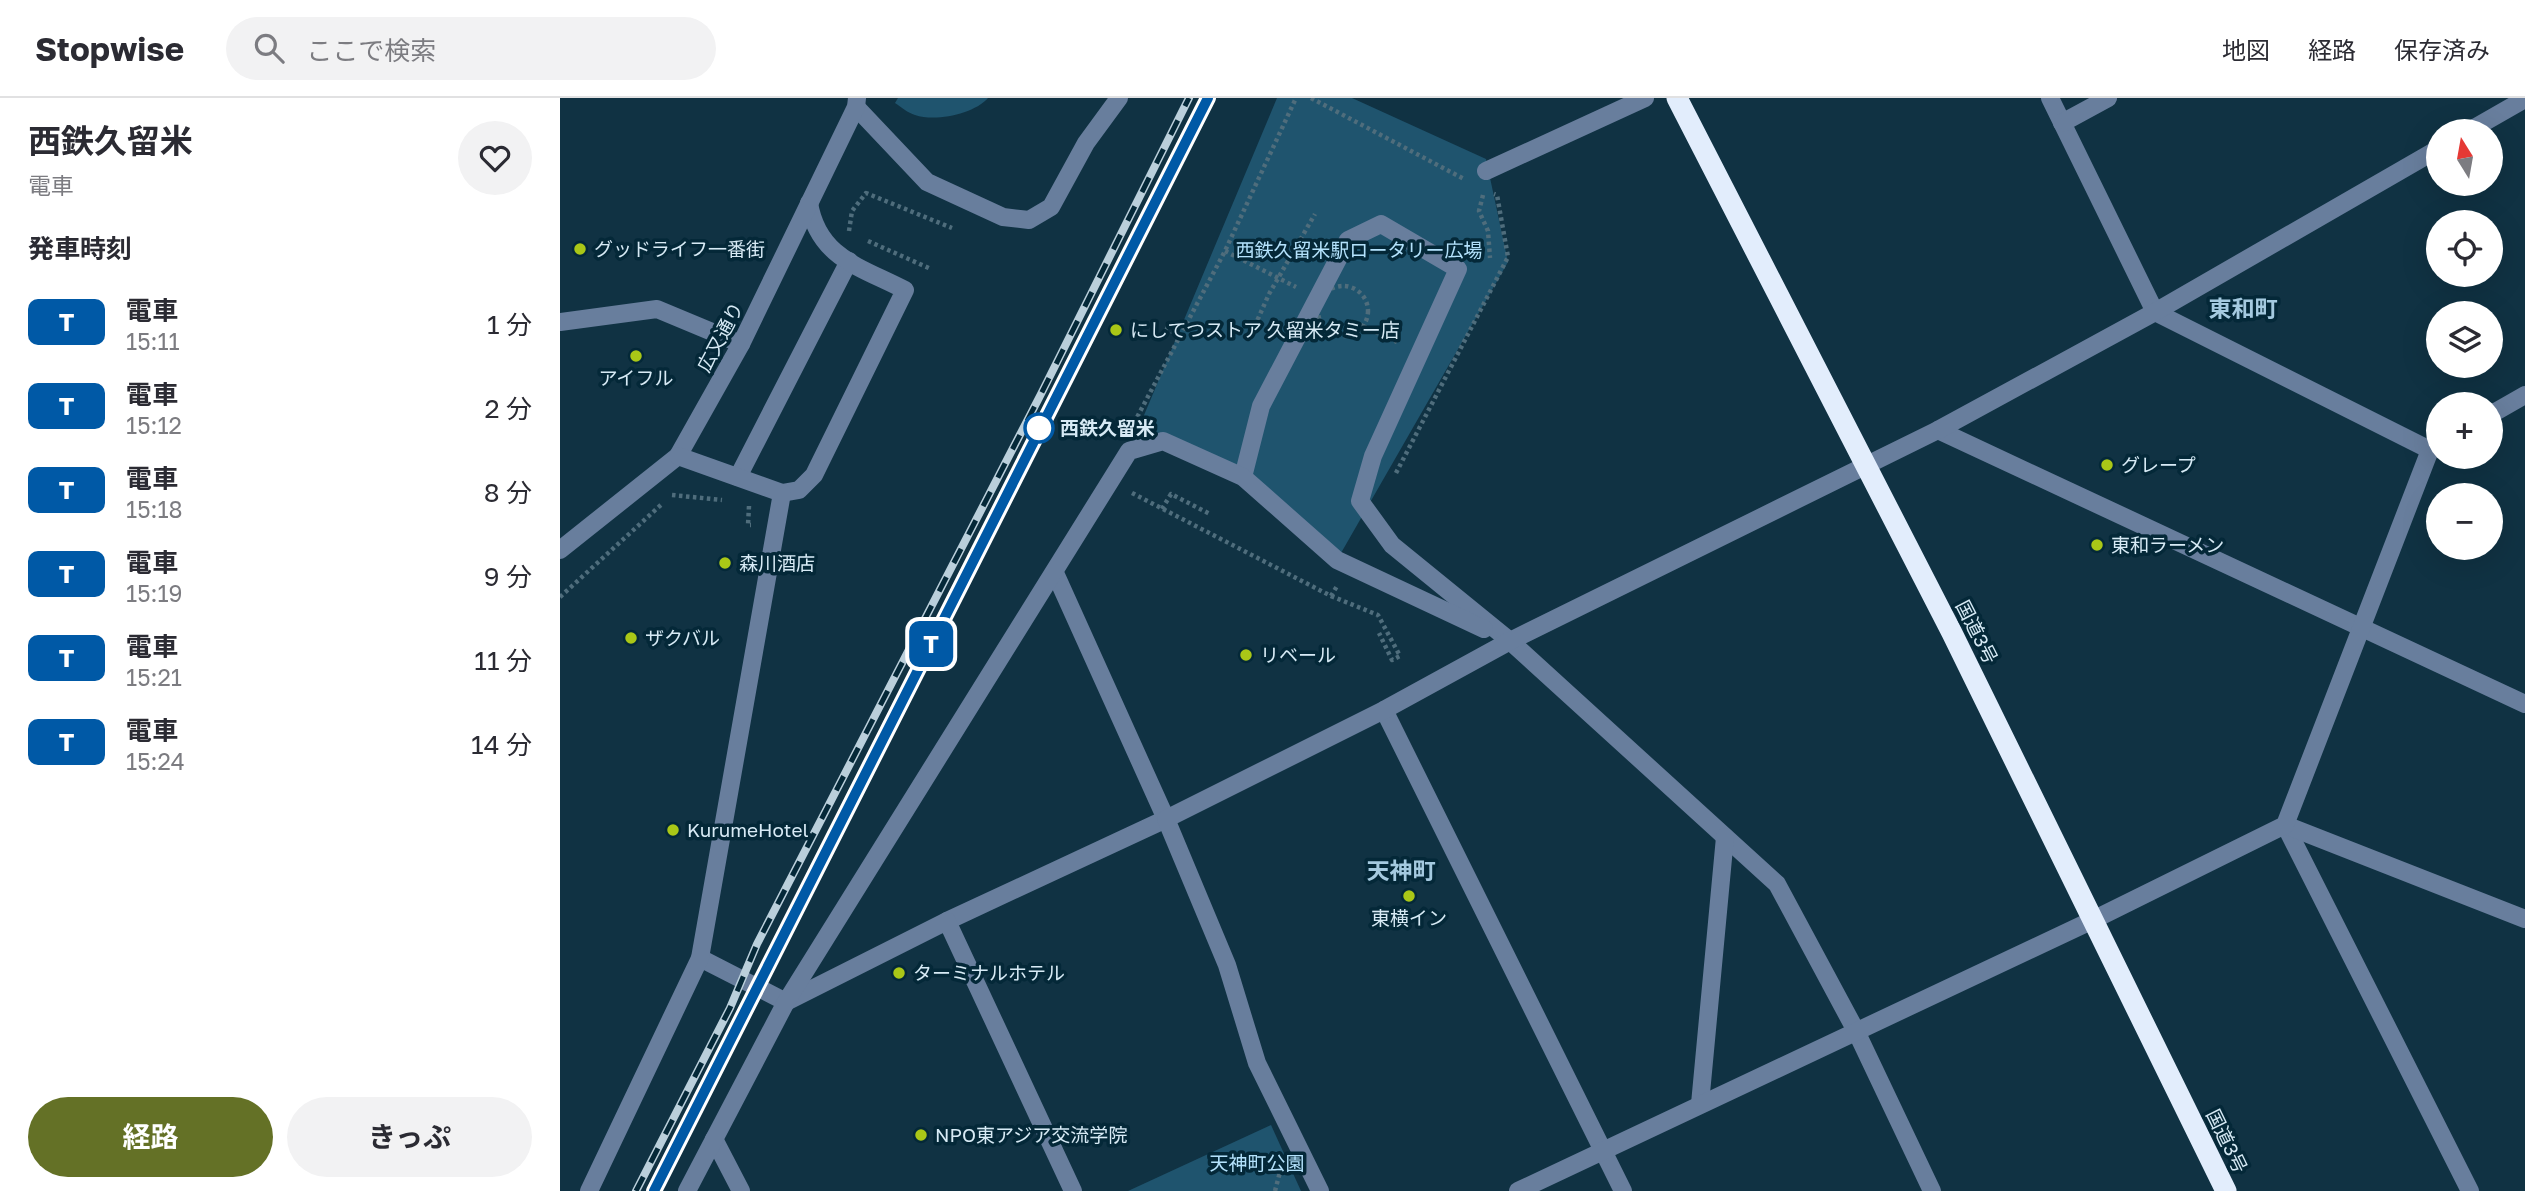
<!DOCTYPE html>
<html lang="ja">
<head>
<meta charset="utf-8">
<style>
	body { margin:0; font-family:"Golos Text","Noto Sans JP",sans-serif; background:#f2f2f3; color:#2b2b33; height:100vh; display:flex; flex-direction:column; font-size:26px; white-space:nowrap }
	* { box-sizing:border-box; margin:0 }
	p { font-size:23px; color:#7c7c81 }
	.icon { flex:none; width:38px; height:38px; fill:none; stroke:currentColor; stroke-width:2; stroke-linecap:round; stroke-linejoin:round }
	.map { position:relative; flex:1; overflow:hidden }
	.sheet { display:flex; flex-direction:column; background:#fff; width:560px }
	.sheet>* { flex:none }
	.badge { padding:0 14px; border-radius:10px; font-size:24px; line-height:46px }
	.needle { width:46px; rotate:349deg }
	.tools { position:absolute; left:1866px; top:21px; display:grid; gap:14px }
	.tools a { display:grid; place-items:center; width:77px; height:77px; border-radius:50%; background:#fff; box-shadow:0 7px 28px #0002; font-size:35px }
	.map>.badge { position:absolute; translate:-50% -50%; box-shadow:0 0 0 4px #fff }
	h2 { padding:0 28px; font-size:26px; line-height:63px }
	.round { display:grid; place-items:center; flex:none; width:74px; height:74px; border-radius:37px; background:#f2f2f3 }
	.overview { display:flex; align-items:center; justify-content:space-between; height:119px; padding:0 28px }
	h1 { font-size:33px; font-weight:700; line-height:52px }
	.cta { display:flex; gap:14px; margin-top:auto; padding:14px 28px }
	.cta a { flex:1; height:80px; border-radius:42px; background:#647126; color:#fff; font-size:28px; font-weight:700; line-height:80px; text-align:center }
	.cta a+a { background:#f2f2f3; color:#2b2b33 }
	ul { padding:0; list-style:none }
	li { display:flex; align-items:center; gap:21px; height:84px; padding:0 28px }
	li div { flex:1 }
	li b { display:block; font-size:26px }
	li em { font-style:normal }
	li .badge { min-width:77px; font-weight:700; text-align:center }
	header { display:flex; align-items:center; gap:42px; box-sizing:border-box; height:98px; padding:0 35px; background:#fff; border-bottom:2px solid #e1e1e2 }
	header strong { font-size:33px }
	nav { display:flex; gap:38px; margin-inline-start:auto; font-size:24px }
	.search { width:490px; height:63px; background:#f2f2f3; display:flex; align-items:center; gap:18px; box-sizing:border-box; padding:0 24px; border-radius:38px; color:#7c7c81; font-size:26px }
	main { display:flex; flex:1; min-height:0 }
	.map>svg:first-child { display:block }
	.green { fill:#1f546e }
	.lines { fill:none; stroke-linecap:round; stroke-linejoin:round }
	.path { stroke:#4f6d7c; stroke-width:4.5; stroke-dasharray:3.5 3.5; stroke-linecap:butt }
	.minor { stroke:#687e9d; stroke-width:18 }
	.highway { stroke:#e2edfc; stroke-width:21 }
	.rail-casing { stroke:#bacfdb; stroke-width:8 }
	.rail { stroke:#042838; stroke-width:5; stroke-dasharray:16; stroke-linecap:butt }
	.line-casing { stroke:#fff; stroke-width:16 }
	.line { stroke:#0059a6; stroke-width:10 }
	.poi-dot { fill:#aac717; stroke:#042838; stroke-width:2.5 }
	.stop-dot { fill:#fff; stroke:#0059a6; stroke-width:3.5 }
	.labels { text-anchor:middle; stroke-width:7; stroke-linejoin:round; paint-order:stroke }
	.poi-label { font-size:19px; fill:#d7eaf5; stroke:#042838; text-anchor:start }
	.park-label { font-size:19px; fill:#b4e2fc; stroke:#042838 }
	.street-label { font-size:19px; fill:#d7eaf5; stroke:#042838 }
	.stop-label { font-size:19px; font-weight:bold; fill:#d7eaf5; stroke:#042838; text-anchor:start }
	.quarter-label { font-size:23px; font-weight:bold; fill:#a5cae0; stroke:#042838 }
</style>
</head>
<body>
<header>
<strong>Stopwise</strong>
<div class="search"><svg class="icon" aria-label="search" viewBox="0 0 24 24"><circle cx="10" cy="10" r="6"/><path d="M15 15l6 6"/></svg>ここで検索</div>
<nav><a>地図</a><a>経路</a><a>保存済み</a></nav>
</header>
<main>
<section class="sheet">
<div class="overview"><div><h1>西鉄久留米</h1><p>電車</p></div><a class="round"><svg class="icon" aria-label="heart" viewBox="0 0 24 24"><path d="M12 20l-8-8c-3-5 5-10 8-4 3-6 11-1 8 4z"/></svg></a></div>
<h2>発車時刻</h2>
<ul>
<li><span class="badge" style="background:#0059a6;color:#fff">T</span><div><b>電車</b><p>15:11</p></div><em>1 分</em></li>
<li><span class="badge" style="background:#0059a6;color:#fff">T</span><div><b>電車</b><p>15:12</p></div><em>2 分</em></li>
<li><span class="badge" style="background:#0059a6;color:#fff">T</span><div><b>電車</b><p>15:18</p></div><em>8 分</em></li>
<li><span class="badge" style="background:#0059a6;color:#fff">T</span><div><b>電車</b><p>15:19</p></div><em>9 分</em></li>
<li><span class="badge" style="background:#0059a6;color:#fff">T</span><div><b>電車</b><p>15:21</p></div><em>11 分</em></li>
<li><span class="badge" style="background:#0059a6;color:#fff">T</span><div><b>電車</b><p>15:24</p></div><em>14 分</em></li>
</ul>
<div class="cta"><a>経路</a><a>きっぷ</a></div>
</section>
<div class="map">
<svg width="1965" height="1093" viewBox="0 0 1965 1093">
	<rect width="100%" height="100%" fill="#103243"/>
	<g class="green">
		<path d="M 338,0 L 428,0 C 414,16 376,24 355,17 C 348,15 341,9 335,5 Z"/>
		<polygon points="717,0 792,0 926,61 948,164 777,462 683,379 603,343 569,353"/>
		<polygon points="711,1027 741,1093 568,1093"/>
	</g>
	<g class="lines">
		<g class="path">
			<polyline points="751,0 904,81"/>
			<polyline points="923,97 919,113 928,133 930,160"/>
			<polyline points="289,133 292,113 306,95 392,130"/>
			<polyline points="308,143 371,171"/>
			<polyline points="665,153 736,189"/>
			<circle cx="783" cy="213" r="25"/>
			<polyline points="803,228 837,244"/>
			<polyline points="605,230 621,238"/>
			<polyline points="689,241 709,196 755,116"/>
			<polyline points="574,325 665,153 736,0"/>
			<polyline points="836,375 948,159 937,97 934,96"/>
			<polyline points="572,395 771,498 777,488"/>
			<polyline points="112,397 162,402"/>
			<polyline points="189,408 188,427 191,427"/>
			<polyline points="602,411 611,396 650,416"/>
			<polyline points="771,498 818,517 840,558 832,562 819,535"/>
			<polyline points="0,499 103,405"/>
			<polyline points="715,1093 721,1070"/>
		</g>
		<g class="minor">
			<polyline points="1490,0 1595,214 1870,352"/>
			<polyline points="296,9 367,84 443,119 469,122 491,109 526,45 559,0"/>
			<polyline points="1502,25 1548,0"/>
			<polyline points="1909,33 1965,1"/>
			<polyline points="926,73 1085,0"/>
			<polyline points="0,224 97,211 181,246"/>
			<polyline points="1930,317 1965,297"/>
			<polyline points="1378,332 1965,606"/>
			<polyline points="178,379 289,163"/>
			<polyline points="683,379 701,308 788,142 821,126 898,171 813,358 800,403 832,447 950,543 1217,786 1296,933 1372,1093"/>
			<path d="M 222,395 L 239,392 L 254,377 L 345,192 C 301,169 258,160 249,105"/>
			<polyline points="0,452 118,358 181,246 296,9 297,0"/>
			<polyline points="824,612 1063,1093"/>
			<polyline points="1725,727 1910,1093"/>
			<polyline points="1725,727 1965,821"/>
			<polyline points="387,823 606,721 495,475"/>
			<polyline points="140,860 226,904"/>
			<polyline points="226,904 387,823 513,1093"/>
			<polyline points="1140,1006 1165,739"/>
			<polyline points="154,1041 181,1093"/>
			<polyline points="29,1093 140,860 222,395 118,358"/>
			<polyline points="127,1093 226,904 569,353 603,343 683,379 777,462 924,531"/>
			<polyline points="760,1093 697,965 667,867 606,721 824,612 950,543 1378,332 1595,214 1878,51"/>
			<polyline points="958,1093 1535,821 1725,727 1870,352 1878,347"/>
		</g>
		<polyline class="highway" points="1117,0 1392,535 1666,1093"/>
		<g class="rail-casing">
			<g id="rail">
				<polyline points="76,1093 170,910 197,846 481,296 629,0"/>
				<polyline points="94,1093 648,0"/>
			</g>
		</g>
		<use href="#rail" class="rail"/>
	</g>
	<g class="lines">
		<g class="line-casing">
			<polyline id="line" points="94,1093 648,0"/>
		</g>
		<use href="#line" class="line"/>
	</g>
	<g class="poi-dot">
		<circle cx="20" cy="151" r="7"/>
		<circle cx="556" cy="232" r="7"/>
		<circle cx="76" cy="258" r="7"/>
		<circle cx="1547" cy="367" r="7"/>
		<circle cx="1537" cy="447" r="7"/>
		<circle cx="165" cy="465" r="7"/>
		<circle cx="71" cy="540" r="7"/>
		<circle cx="686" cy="557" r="7"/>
		<circle cx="113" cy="732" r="7"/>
		<circle cx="849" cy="798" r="7"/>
		<circle cx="339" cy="875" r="7"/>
		<circle cx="361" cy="1037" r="7"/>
	</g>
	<circle class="stop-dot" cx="479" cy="330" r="14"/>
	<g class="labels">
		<g class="poi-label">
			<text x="34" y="158">グッドライフ一番街</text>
			<text x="570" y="239">にしてつストア 久留米タミー店</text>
			<text x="76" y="287" text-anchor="middle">アイフル</text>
			<text x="1561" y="374">グレープ</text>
			<text x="1551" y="454">東和ラーメン</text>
			<text x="179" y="472">森川酒店</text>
			<text x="85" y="547">ザクバル</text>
			<text x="700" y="564">リベール</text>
			<text x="127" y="739">KurumeHotel</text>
			<text x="849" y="827" text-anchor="middle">東横イン</text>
			<text x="353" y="882">ターミナルホテル</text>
			<text x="375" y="1044">NPO東アジア交流学院</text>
		</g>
		<g class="park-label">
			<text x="799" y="159">西鉄久留米駅ロータリー広場</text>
			<text x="697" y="1072">天神町公園</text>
		</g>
		<g class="street-label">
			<text transform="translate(160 239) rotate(-62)" y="7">広又通り</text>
			<text transform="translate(1417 534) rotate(63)" y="7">国道3号</text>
			<text transform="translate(1667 1043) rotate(64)" y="7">国道3号</text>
		</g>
		<g class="stop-label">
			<text x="500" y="337">西鉄久留米</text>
		</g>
		<g class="quarter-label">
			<text x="1683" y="219">東和町</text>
			<text x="841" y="781">天神町</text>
		</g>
	</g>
</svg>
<div class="tools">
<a><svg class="needle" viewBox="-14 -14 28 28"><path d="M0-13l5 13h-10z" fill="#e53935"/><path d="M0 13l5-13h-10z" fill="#7c7c81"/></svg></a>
<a><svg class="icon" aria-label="locate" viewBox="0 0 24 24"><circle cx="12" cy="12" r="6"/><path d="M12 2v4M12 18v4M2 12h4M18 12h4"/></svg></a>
<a><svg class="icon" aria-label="layers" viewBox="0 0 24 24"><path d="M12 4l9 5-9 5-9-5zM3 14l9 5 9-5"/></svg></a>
<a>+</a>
<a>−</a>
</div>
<b class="badge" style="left:371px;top:546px;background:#0059a6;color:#fff">T</b>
</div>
</main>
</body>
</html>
